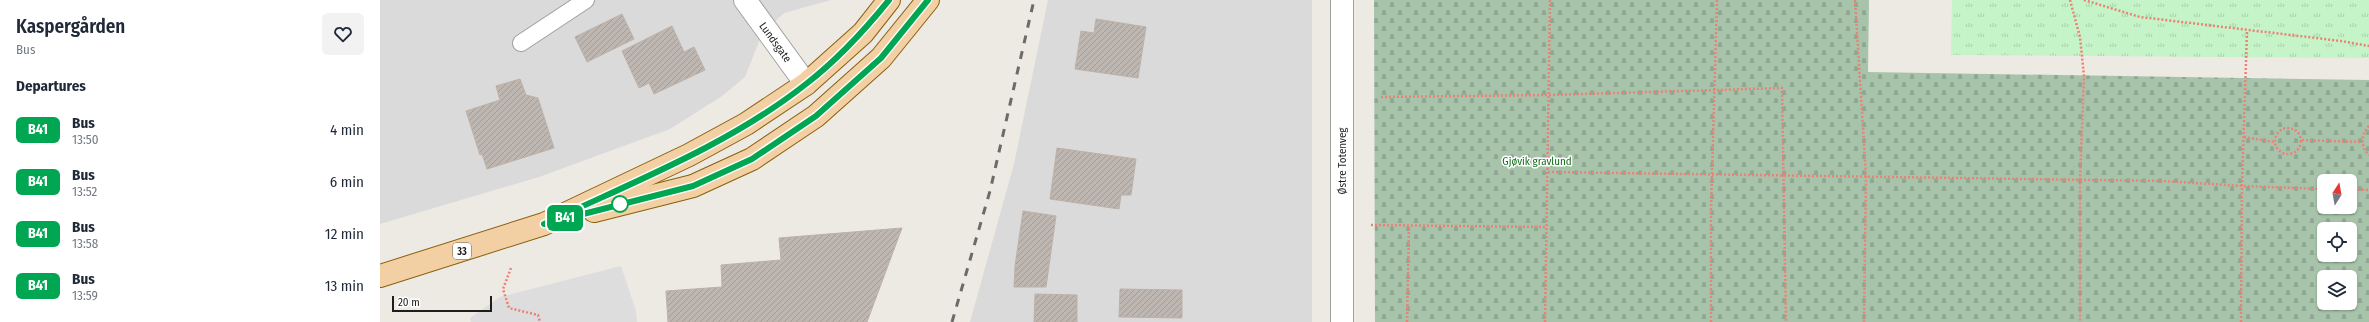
<!DOCTYPE html>
<html lang="en">
<head>
<meta charset="utf-8">
<style>
	body { margin:0; font-family:"Fira Sans Condensed",sans-serif; background:#f2f2f3; color:#1f2937; height:100vh; display:flex; flex-direction:column; font-size:15px; white-space:nowrap }
	* { box-sizing:border-box; margin:0 }
	p { font-size:13px; color:#747a83 }
	.icon { flex:none; width:22px; height:22px; fill:none; stroke:currentColor; stroke-width:2; stroke-linecap:round; stroke-linejoin:round }
	.map { position:relative; flex:1; overflow:hidden }
	.panel { display:flex; flex-direction:column; background:#fff; width:380px }
	.panel>* { flex:none }
	.badge { padding:0 8px; border-radius:6px; font-size:14px; line-height:26px }
	.needle { width:26px; rotate:11deg }
	.buttons { position:absolute; left:1937px; top:174px; display:grid; gap:8px }
	.buttons a { display:grid; place-items:center; width:40px; height:40px; border-radius:6px; background:#fff; box-shadow:0 1px 3px #0004; font-size:20px }
	.scale { position:absolute; left:12px; bottom:10px; width:100px; box-sizing:border-box; padding-left:4px; border:2px solid #1d1d1d; border-top:0; font-size:11px; line-height:14px; white-space:nowrap; color:#1d1d1d; -webkit-text-stroke:3px #fff; paint-order:stroke }
	.map>.badge { position:absolute; translate:-50% -50%; box-shadow:0 0 0 2px #fff }
	h2 { padding:0 16px; font-size:15px; line-height:36px }
	.round { display:grid; place-items:center; flex:none; width:42px; height:42px; border-radius:6px; background:#f2f2f3 }
	.overview { display:flex; align-items:center; justify-content:space-between; height:68px; padding:0 16px }
	h1 { font-size:19px; font-weight:600; line-height:30px }
	ul { padding:0; list-style:none }
	li { display:flex; align-items:center; gap:12px; height:52px; padding:0 16px }
	li div { flex:1 }
	li b { display:block; font-size:15px }
	li em { font-style:normal }
	li .badge { min-width:44px; font-weight:700; text-align:center }
	main { display:flex; flex:1; min-height:0 }
	.map>svg:first-child { display:block }
	.residential { fill:#dbdada }
	.cemetery { fill:url(#cemetery-stones); fill-rule:evenodd }
	.park { fill:url(#park-tufts) }
	.parking { fill:#ddd }
	.building { fill:url(#building-hatch); stroke:#bdb1a7 }
	.lines { fill:none; stroke-linecap:round; stroke-linejoin:round }
	.lane-casing { stroke:#a1a1a1; stroke-width:18 }
	.street-casing { stroke:#a1a1a1; stroke-width:24 }
	.primary-casing { stroke:#885f0e; stroke-width:24 }
	.path { stroke:#ec8175; stroke-width:2.5; stroke-dasharray:2 2; stroke-linecap:butt }
	.lane { stroke:#fff; stroke-width:16 }
	.street { stroke:#fff; stroke-width:22 }
	.primary { stroke:#f3d0a3; stroke-width:22 }
	.rail { stroke:#6b6b6b; stroke-width:3; stroke-dasharray:8 8; stroke-linecap:butt }
	.line-casing { stroke:#fff; stroke-width:9 }
	.line { stroke:#00a651; stroke-width:6 }
	.stop-dot { fill:#fff; stroke:#00a651; stroke-width:2 }
	.labels { text-anchor:middle; stroke-width:3; stroke-linejoin:round; paint-order:stroke }
	.shield { fill:#fff; stroke:#616161; stroke-width:1 }
	.shield-label { font-size:10px; font-weight:bold; fill:#1d1d1d }
	.street-label { font-size:11px; fill:#1d1d1d; stroke:#fff }
	.park-label { font-size:11px; fill:#15701d; stroke:#fff }
</style>
</head>
<body>
<main>
<section class="panel">
<div class="overview"><div><h1>Kaspergården</h1><p>Bus</p></div><a class="round"><svg class="icon" aria-label="heart" viewBox="0 0 24 24"><path d="M12 20l-8-8c-3-5 5-10 8-4 3-6 11-1 8 4z"/></svg></a></div>
<h2>Departures</h2>
<ul>
<li><span class="badge" style="background:#00a651;color:#fff">B41</span><div><b>Bus</b><p>13:50</p></div><em>4 min</em></li>
<li><span class="badge" style="background:#00a651;color:#fff">B41</span><div><b>Bus</b><p>13:52</p></div><em>6 min</em></li>
<li><span class="badge" style="background:#00a651;color:#fff">B41</span><div><b>Bus</b><p>13:58</p></div><em>12 min</em></li>
<li><span class="badge" style="background:#00a651;color:#fff">B41</span><div><b>Bus</b><p>13:59</p></div><em>13 min</em></li>
</ul>
</section>
<div class="map">
<svg width="1989" height="322" viewBox="0 0 1989 322">
	<defs>
		<pattern id="cemetery-stones" width="16" height="16" patternUnits="userSpaceOnUse"><rect width="16" height="16" fill="#a7c4ab"/><path d="M2 7V4a2 2 0 0 1 4 0v3zM10 15v-3a2 2 0 0 1 4 0v3z" fill="#8fa893"/></pattern>
		<pattern id="park-tufts" width="24" height="20" patternUnits="userSpaceOnUse"><rect width="24" height="20" fill="#c4f4c8"/><path d="M3 7l-1-3M5 7V3M7 7l1-3M15 17l-1-3M17 17v-4M19 17l1-3" fill="none" stroke="#a8d1ab"/></pattern>
		<pattern id="building-hatch" width="6" height="6" patternUnits="userSpaceOnUse"><rect width="6" height="6" fill="#bdb6b1"/><path d="M-1 1l2-2M0 6l6-6M5 7l2-2" fill="none" stroke="#a29c98"/></pattern>
	</defs>
	<rect width="100%" height="100%" fill="#edeae4"/>
	<g class="residential">
		<polygon points="0,0 451,0 404,13 382,34 365,77 342,96 290,129 159,177 0,224"/>
		<polygon points="668,0 932,0 932,322 590,322 634,164"/>
	</g>
	<path class="cemetery" d="M 994,0 L 1489,0 L 1488,72 L 1989,80 L 1989,322 L 995,322 ZM 1944,181 L 1970,181 L 1970,207 L 1944,207 ZM 1944,229 L 1970,229 L 1970,255 L 1944,255 ZM 1944,277 L 1970,277 L 1970,303 L 1944,303 Z"/>
	<polygon class="park" points="1572,0 1989,0 1989,58 1571,55"/>
	<polygon class="parking" points="241,266 256,311 257,322 91,322 90,318 120,297"/>
	<g class="building">
		<polygon points="242,14 254,39 207,62 195,37"/>
		<polygon points="716,19 766,27 758,78 695,69 701,31 714,33"/>
		<polygon points="292,26 304,52 314,47 325,70 274,94 269,83 259,88 242,51"/>
		<polygon points="140,79 146,95 158,98 174,148 107,169 102,154 100,155 86,111 120,100 116,86"/>
		<polygon points="677,148 756,159 751,195 741,195 739,209 670,199"/>
		<polygon points="643,211 676,216 666,287 634,287 635,266"/>
		<polygon points="522,228 487,322 288,322 286,291 342,287 341,265 401,260 399,238"/>
		<polygon points="740,289 802,290 802,318 739,317"/>
		<polygon points="655,294 697,295 697,322 654,322"/>
	</g>
	<g class="lines">
		<g class="lane-casing">
			<polyline id="lane" points="141,43 206,0"/>
		</g>
		<g class="street-casing">
			<g id="street">
				<path id="s1" d="M 365,0 L 426,84"/>
				<polyline points="962,322 962,0"/>
			</g>
		</g>
		<g class="primary-casing">
			<g id="primary">
				<polyline points="214,211 313,186 372,159 436,116 501,58 548,0"/>
				<polyline points="0,276 164,224 309,155 366,124 426,84 483,33 509,0"/>
			</g>
		</g>
		<g class="path">
			<polyline points="1475,0 1486,176 1484,322"/>
			<polyline points="1690,0 1700,37 1704,76 1700,180 1700,322"/>
			<polyline points="1704,0 1760,17 1961,41 1989,46"/>
			<polyline points="1001,97 1169,95 1402,88 1406,322"/>
			<path d="M 1989,126 C 1981,134 1980,147 1989,155"/>
			<circle cx="1908" cy="141" r="13"/>
			<polyline points="1864,137 1894,142"/>
			<polyline points="1922,140 1982,142"/>
			<polyline points="1168,172 1784,181 1862,186 1944,189"/>
			<polyline points="1970,189 1989,190"/>
			<polyline points="991,225 1167,227"/>
			<polyline points="131,268 123,289 129,308 158,315 160,322"/>
			<polyline points="1027,322 1029,226"/>
			<polyline points="1165,322 1170,0"/>
			<polyline points="1331,322 1331,209 1337,0"/>
			<polyline points="1861,322 1862,186 1867,31"/>
		</g>
		<use href="#lane" class="lane"/>
		<use href="#street" class="street"/>
		<use href="#primary" class="primary"/>
		<polyline class="rail" points="572,322 610,191 654,0"/>
	</g>
	<g class="lines">
		<g class="line-casing">
			<path id="line" d="M 509,0 C 484,31 457,60 426,84 C 349,145 253,182 164,224 L 313,186 L 372,159 L 436,116 L 501,58 L 548,0"/>
		</g>
		<use href="#line" class="line"/>
	</g>
	<circle class="stop-dot" cx="240" cy="204" r="8"/>
	<g class="labels">
		<rect class="shield" x="73" y="243" width="18" height="16" rx="3"/>
		<g class="shield-label">
			<text x="82" y="255">33</text>
		</g>
		<g class="street-label">
			<text dy="4" stroke="none"><textPath href="#s1" startOffset="52">Lundsgate</textPath></text>
			<text transform="translate(962 161) rotate(-90)" y="4">Østre Totenveg</text>
		</g>
		<g class="park-label">
			<text x="1157" y="165">Gjøvik gravlund</text>
		</g>
	</g>
</svg>
<div class="buttons">
<a><svg class="needle" viewBox="-14 -14 28 28"><path d="M0-13l5 13h-10z" fill="#e53935"/><path d="M0 13l5-13h-10z" fill="#747a83"/></svg></a>
<a><svg class="icon" aria-label="locate" viewBox="0 0 24 24"><circle cx="12" cy="12" r="6"/><path d="M12 2v4M12 18v4M2 12h4M18 12h4"/></svg></a>
<a><svg class="icon" aria-label="layers" viewBox="0 0 24 24"><path d="M12 4l9 5-9 5-9-5zM3 14l9 5 9-5"/></svg></a>
</div>
<div class="scale">20 m</div>
<b class="badge" style="left:185px;top:218px;background:#00a651;color:#fff">B41</b>
</div>
</main>
</body>
</html>
